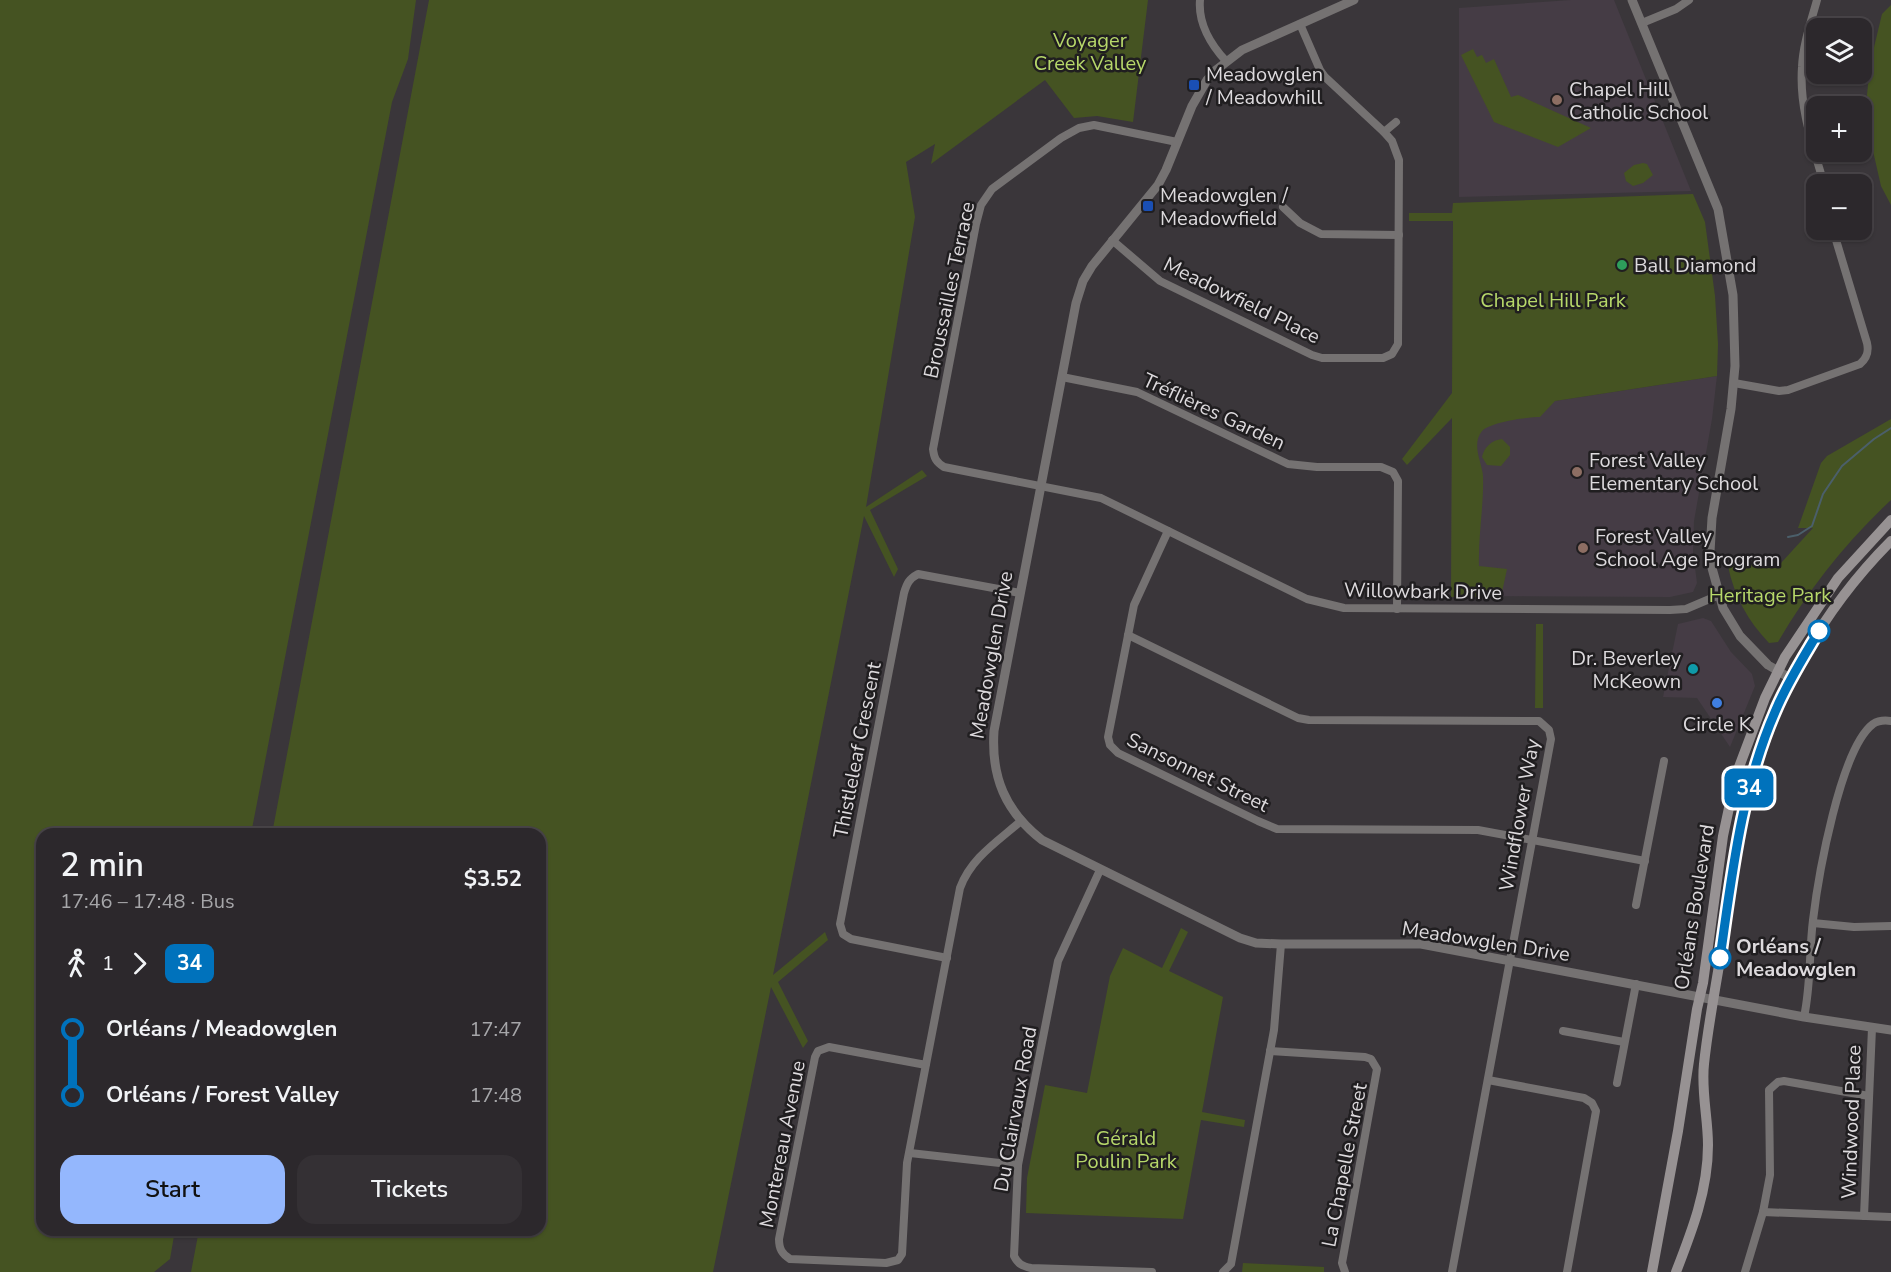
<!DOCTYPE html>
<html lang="en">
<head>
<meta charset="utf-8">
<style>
	body { margin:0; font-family:"Nunito Sans",sans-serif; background:#343034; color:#f1f3f6; height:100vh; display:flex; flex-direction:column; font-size:22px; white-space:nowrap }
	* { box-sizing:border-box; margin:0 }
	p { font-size:20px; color:#a6a6a9 }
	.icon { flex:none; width:33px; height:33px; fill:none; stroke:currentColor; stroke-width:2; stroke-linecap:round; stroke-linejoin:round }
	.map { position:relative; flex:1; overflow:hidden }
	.panel { position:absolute; left:36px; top:828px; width:510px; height:408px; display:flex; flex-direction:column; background:#2c282c; border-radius:18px; box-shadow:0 2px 4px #0004,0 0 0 2px #484448 }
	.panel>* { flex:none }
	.badge { padding:0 12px; border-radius:9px; font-size:21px; line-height:39px }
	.tools { position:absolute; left:1806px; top:18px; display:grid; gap:12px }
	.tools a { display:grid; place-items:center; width:66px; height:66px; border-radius:12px; background:#2c282c; box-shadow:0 2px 4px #0004,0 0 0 2px #484448; font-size:30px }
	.map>.badge { position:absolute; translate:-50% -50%; box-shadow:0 0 0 3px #fff }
	.legs { display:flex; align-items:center; gap:9px; height:66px; padding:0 24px; font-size:20px }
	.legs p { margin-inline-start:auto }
	.headline { display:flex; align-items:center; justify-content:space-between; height:102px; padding:0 24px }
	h1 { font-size:33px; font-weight:600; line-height:45px }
	.primary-button { display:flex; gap:12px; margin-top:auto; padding:12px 24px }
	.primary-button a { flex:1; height:69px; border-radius:18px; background:#94b7fd; color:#111; font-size:24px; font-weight:600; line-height:69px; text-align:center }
	.primary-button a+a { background:#343034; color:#f1f3f6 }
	ul { padding:0 24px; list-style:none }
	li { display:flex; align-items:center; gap:21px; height:66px; font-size:22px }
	li i { display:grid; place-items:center; width:9px; height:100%; margin:0 8px; background:currentColor }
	li i::after { content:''; width:15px; height:15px; margin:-8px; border:4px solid; border-radius:50%; background:#2c282c }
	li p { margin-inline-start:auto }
	li:first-child i { background:linear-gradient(#0000 50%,currentColor 0) }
	li:last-child i { background:linear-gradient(currentColor 50%,#0000 0) }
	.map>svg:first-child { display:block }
	.built { fill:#453c45 }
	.green { fill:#455322 }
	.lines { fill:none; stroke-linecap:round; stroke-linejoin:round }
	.stream { stroke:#4b5f6a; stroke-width:2 }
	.minor { stroke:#757272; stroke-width:8 }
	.tertiary { stroke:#757272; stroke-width:9 }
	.secondary { stroke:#979293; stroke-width:10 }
	.line-1-casing { stroke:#fff; stroke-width:14 }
	.line-1 { stroke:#0072bc; stroke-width:9 }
	.transit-dot { fill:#1a4fb4; stroke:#201e20; stroke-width:2 }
	.education-dot { fill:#8d6e63; stroke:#201e20; stroke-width:2 }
	.leisure-dot { fill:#2e9e5b; stroke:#201e20; stroke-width:2 }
	.stop-1-dot { fill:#fff; stroke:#0072bc; stroke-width:3 }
	.culture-dot { fill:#0f9aa8; stroke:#201e20; stroke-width:2 }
	.shop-dot { fill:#3f7fe0; stroke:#201e20; stroke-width:2 }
	.labels { text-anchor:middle; stroke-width:5; stroke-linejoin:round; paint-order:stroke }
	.park-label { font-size:20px; fill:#b7d86a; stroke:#201e20 }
	.poi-label { font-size:20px; fill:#dddadd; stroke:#201e20; text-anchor:start }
	.street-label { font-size:20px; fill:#dddadd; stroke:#201e20 }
	.stop-label { font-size:20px; font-weight:bold; fill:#dddadd; stroke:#201e20; text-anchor:start }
</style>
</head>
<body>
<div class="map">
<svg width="1891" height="1272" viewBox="0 0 1891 1272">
	<rect width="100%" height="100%" fill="#3a363a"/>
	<g class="built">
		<polygon points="1571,0 1614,0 1691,191 1459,197 1459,8"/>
		<polygon points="1717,376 1712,419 1694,521 1693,552 1697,583 1693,592 1670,597 1451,596 1452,417"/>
		<polygon points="1703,618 1711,621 1731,652 1752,674 1755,686 1730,747 1697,698 1663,697 1678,624"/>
	</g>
	<g class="green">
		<polygon points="0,0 416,0 408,59 392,102 251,834 42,834 42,1230 175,1230 170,1259 154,1272 0,1272"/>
		<polygon points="429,0 1148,0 1133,122 1097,116 1074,118 1045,80 931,164 935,144 906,162 915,217 866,507 922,470 927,476 870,510 898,569 894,577 864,516 773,975 825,932 828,940 778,982 808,1041 803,1048 771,987 713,1272 191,1272 199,1230 540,1230 540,834 272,834"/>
		<polygon points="1891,5 1891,205 1881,186 1865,116 1870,64 1882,14"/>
		<polygon points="1473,49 1477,57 1482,55 1486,63 1494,59 1511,97 1518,95 1591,128 1558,147 1494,122 1461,55"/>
		<polygon points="1643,163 1647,164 1653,175 1643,183 1633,186 1626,181 1624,173 1634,165"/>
		<path d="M 1693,194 L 1705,222 L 1715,296 L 1718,344 L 1717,376 L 1555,401 L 1540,417 C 1527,417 1491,422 1482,431 C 1471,445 1482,462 1483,476 C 1484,505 1478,536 1479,566 L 1507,569 L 1501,597 L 1451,597 L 1452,418 L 1407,465 L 1402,459 L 1452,393 L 1453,221 L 1409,221 L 1409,213 L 1452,213 L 1453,203 Z"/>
		<path d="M 1891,419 L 1891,500 C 1846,542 1809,589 1778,642 L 1769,643 C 1748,621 1734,596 1728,566 L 1781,563 L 1813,528 L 1798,528 L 1821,463 L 1827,456 Z"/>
		<path d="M 1502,439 L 1510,447 L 1510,455 L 1501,466 L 1487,465 L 1482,457 C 1484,447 1492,440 1502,439 Z"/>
		<polygon points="1536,624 1543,624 1543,708 1535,708"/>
		<polygon points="1181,928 1188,932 1169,971 1223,997 1202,1112 1245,1120 1244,1127 1201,1120 1183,1219 1026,1213 1027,1178 1045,1085 1087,1093 1110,976 1123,948 1162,968"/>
		<polygon points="1243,1263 1324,1267 1324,1272 1242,1272"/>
	</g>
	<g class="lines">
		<polyline class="stream" points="1788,537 1798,535 1812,526 1823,494 1842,466 1874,439 1891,428"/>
		<g class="minor">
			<path d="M 1200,0 C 1198,23 1211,45 1226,61"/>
			<path d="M 1817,0 C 1811,22 1803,44 1802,67 C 1799,108 1813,146 1824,184"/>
			<polyline points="1642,23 1676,9 1689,0"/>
			<polyline points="1384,132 1396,122"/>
			<path d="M 1177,142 L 1094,125 L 1079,128 L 1061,138 L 992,189 L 981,205 L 976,224 L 933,449 C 934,458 936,462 944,467 L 1101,498 L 1307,599 L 1344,608 L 1670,610 L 1686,609 L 1719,595"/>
			<polyline points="1283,207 1300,223 1321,234 1399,235"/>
			<polyline points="1112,240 1160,281 1312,355 1322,358 1383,358 1392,354 1398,344 1399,160 1392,141 1384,132 1325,77 1320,70 1300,24"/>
			<polyline points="1062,377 1137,392 1288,464 1317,467 1381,467 1393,472 1398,481 1397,609"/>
			<path d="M 1734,383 L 1779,391 L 1788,390 L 1860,364 C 1867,358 1869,352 1867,343 L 1833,230"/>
			<polyline points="1168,531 1134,605 1108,737 1110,745 1118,753 1258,821 1277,829 1478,830 1645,861"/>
			<polyline points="1128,635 1298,718 1309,720 1539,721 1549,730 1551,739 1452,1272"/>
			<path d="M 1100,870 L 1058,961 L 1018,1165 L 1014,1256 C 1018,1264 1022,1266 1031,1268 L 1152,1272"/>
			<polyline points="1636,905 1664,761"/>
			<polyline points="1813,923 1854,927 1891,926"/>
			<path d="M 947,958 L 851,939 L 843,934 L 840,924 L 904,593 C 907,583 909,579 918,574 L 1020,593"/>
			<path d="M 1804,1017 C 1811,985 1809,952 1813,920 C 1818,878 1840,749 1873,724 C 1879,720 1884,720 1891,721"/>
			<polyline points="1563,1031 1624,1042"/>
			<polyline points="1270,1051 1365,1057 1371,1059 1377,1069 1342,1263 1345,1272"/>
			<path d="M 926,1065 L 829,1047 L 818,1051 L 815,1057 L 779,1239 C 779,1249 782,1254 790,1259 L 886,1263 L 898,1260 L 902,1254 L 907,1163 L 960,888 C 971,858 997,842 1021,821"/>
			<polyline points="1488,1080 1584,1098 1592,1103 1596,1111 1567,1272"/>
			<polyline points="1617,1083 1636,984"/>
			<polyline points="910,1153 1018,1165"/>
			<polyline points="1763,1212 1891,1217"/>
			<polyline points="1864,1216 1872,1028"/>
			<polyline points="1223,1272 1231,1264 1274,1030 1281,944"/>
			<polyline points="1745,1272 1763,1212 1770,1175 1769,1090 1778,1082 1784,1081 1869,1096"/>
		</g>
		<g class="tertiary">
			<path d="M 1354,0 L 1242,50 L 1216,70 L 1207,80 L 1192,106 L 1166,170 L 1158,185 L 1092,266 L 1083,281 L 1076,303 L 994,731 C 991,777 1005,811 1042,840 L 1240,938 L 1256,943 L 1281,944 L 1421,944 L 1804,1017 L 1891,1030"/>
			<polyline points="1632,0 1718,209 1733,295 1735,366 1731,409 1712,518 1710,552 1712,568 1723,608 1740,636 1768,665 1790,678"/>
		</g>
		<g class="secondary">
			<polyline points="1652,1272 1678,1131 1697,1009 1703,983 1723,836 1736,775 1765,698 1785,657 1838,578 1891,520"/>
			<path d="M 1676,1272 C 1692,1231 1708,1190 1708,1145 C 1708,1118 1701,1091 1704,1064 C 1708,1025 1716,986 1722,947 C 1729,895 1734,841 1748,791 C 1774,697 1822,610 1891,541"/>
		</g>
	</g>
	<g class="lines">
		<g class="line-1-casing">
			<path id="line-1" d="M 1720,958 C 1732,875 1741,790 1775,712 C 1787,683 1803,658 1819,631"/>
		</g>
		<use href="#line-1" class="line-1"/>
	</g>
	<g class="transit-dot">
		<rect x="1188" y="79" width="12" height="12" rx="3"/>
		<rect x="1142" y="200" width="12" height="12" rx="3"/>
	</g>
	<g class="education-dot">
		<circle cx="1557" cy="100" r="6"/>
		<circle cx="1577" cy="472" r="6"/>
		<circle cx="1583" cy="548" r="6"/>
	</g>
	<circle class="leisure-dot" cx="1622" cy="265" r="6"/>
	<g class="stop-1-dot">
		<circle cx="1819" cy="631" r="10"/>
		<circle cx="1720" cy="958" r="10"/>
	</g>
	<circle class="culture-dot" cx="1693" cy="669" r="6"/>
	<circle class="shop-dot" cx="1717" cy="703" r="6"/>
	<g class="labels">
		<g class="park-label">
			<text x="1090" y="47">Voyager<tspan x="1090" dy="23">Creek Valley</tspan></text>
			<text x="1553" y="307">Chapel Hill Park</text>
			<text x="1770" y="602">Heritage Park</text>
			<text x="1126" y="1145">Gérald<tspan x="1126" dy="23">Poulin Park</tspan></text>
		</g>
		<g class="poi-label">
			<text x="1206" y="81">Meadowglen<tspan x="1206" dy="23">/ Meadowhill</tspan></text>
			<text x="1569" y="96">Chapel Hill<tspan x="1569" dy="23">Catholic School</tspan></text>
			<text x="1160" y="202">Meadowglen /<tspan x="1160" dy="23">Meadowfield</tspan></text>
			<text x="1634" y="272">Ball Diamond</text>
			<text x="1589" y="467">Forest Valley<tspan x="1589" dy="23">Elementary School</tspan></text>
			<text x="1595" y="543">Forest Valley<tspan x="1595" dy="23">School Age Program</tspan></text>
			<text x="1681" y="665" text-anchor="end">Dr. Beverley<tspan x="1681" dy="23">McKeown</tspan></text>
			<text x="1717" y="731" text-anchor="middle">Circle K</text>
		</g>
		<g class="street-label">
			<text transform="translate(949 290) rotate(-78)" y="7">Broussailles Terrace</text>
			<text transform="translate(1242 300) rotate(26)" y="7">Meadowfield Place</text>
			<text transform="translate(1214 411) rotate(25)" y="7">Tréflières Garden</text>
			<text transform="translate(1423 591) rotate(1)" y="7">Willowbark Drive</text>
			<text transform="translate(991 655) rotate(-80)" y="7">Meadowglen Drive</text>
			<text transform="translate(857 750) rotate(-79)" y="7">Thistleleaf Crescent</text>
			<text transform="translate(1198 772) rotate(26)" y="7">Sansonnet Street</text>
			<text transform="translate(1519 815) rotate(-80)" y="7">Windflower Way</text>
			<text transform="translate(1694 907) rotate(-81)" y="7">Orléans Boulevard</text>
			<text transform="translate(1486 941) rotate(9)" y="7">Meadowglen Drive</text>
			<text transform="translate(1015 1109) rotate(-80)" y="7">Du Clairvaux Road</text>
			<text transform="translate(1851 1122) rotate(-88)" y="7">Windwood Place</text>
			<text transform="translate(782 1144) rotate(-79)" y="7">Montereau Avenue</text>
			<text transform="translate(1344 1165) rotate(-79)" y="7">La Chapelle Street</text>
		</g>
		<g class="stop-label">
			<text x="1736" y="953">Orléans /<tspan x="1736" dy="23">Meadowglen</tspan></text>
		</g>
	</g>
</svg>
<div class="tools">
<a><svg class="icon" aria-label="layers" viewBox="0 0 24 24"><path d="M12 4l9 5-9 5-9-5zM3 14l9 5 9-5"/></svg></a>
<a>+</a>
<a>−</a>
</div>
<b class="badge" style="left:1749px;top:788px;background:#0072bc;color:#fff">34</b>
<section class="panel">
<div class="headline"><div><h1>2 min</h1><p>17:46 – 17:48 · Bus</p></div><b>$3.52</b></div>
<div class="legs"><svg class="icon" aria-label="walk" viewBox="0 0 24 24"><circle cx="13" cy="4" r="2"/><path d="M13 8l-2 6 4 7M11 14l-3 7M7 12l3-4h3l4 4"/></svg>1<svg class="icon" aria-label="forward" viewBox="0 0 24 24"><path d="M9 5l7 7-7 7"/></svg><b class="badge" style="background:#0072bc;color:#fff">34</b></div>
<ul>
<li><i style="color:#0072bc"></i><b>Orléans / Meadowglen</b><p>17:47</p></li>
<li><i style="color:#0072bc"></i><b>Orléans / Forest Valley</b><p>17:48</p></li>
</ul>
<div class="primary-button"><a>Start</a><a>Tickets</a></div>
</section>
</div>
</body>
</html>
